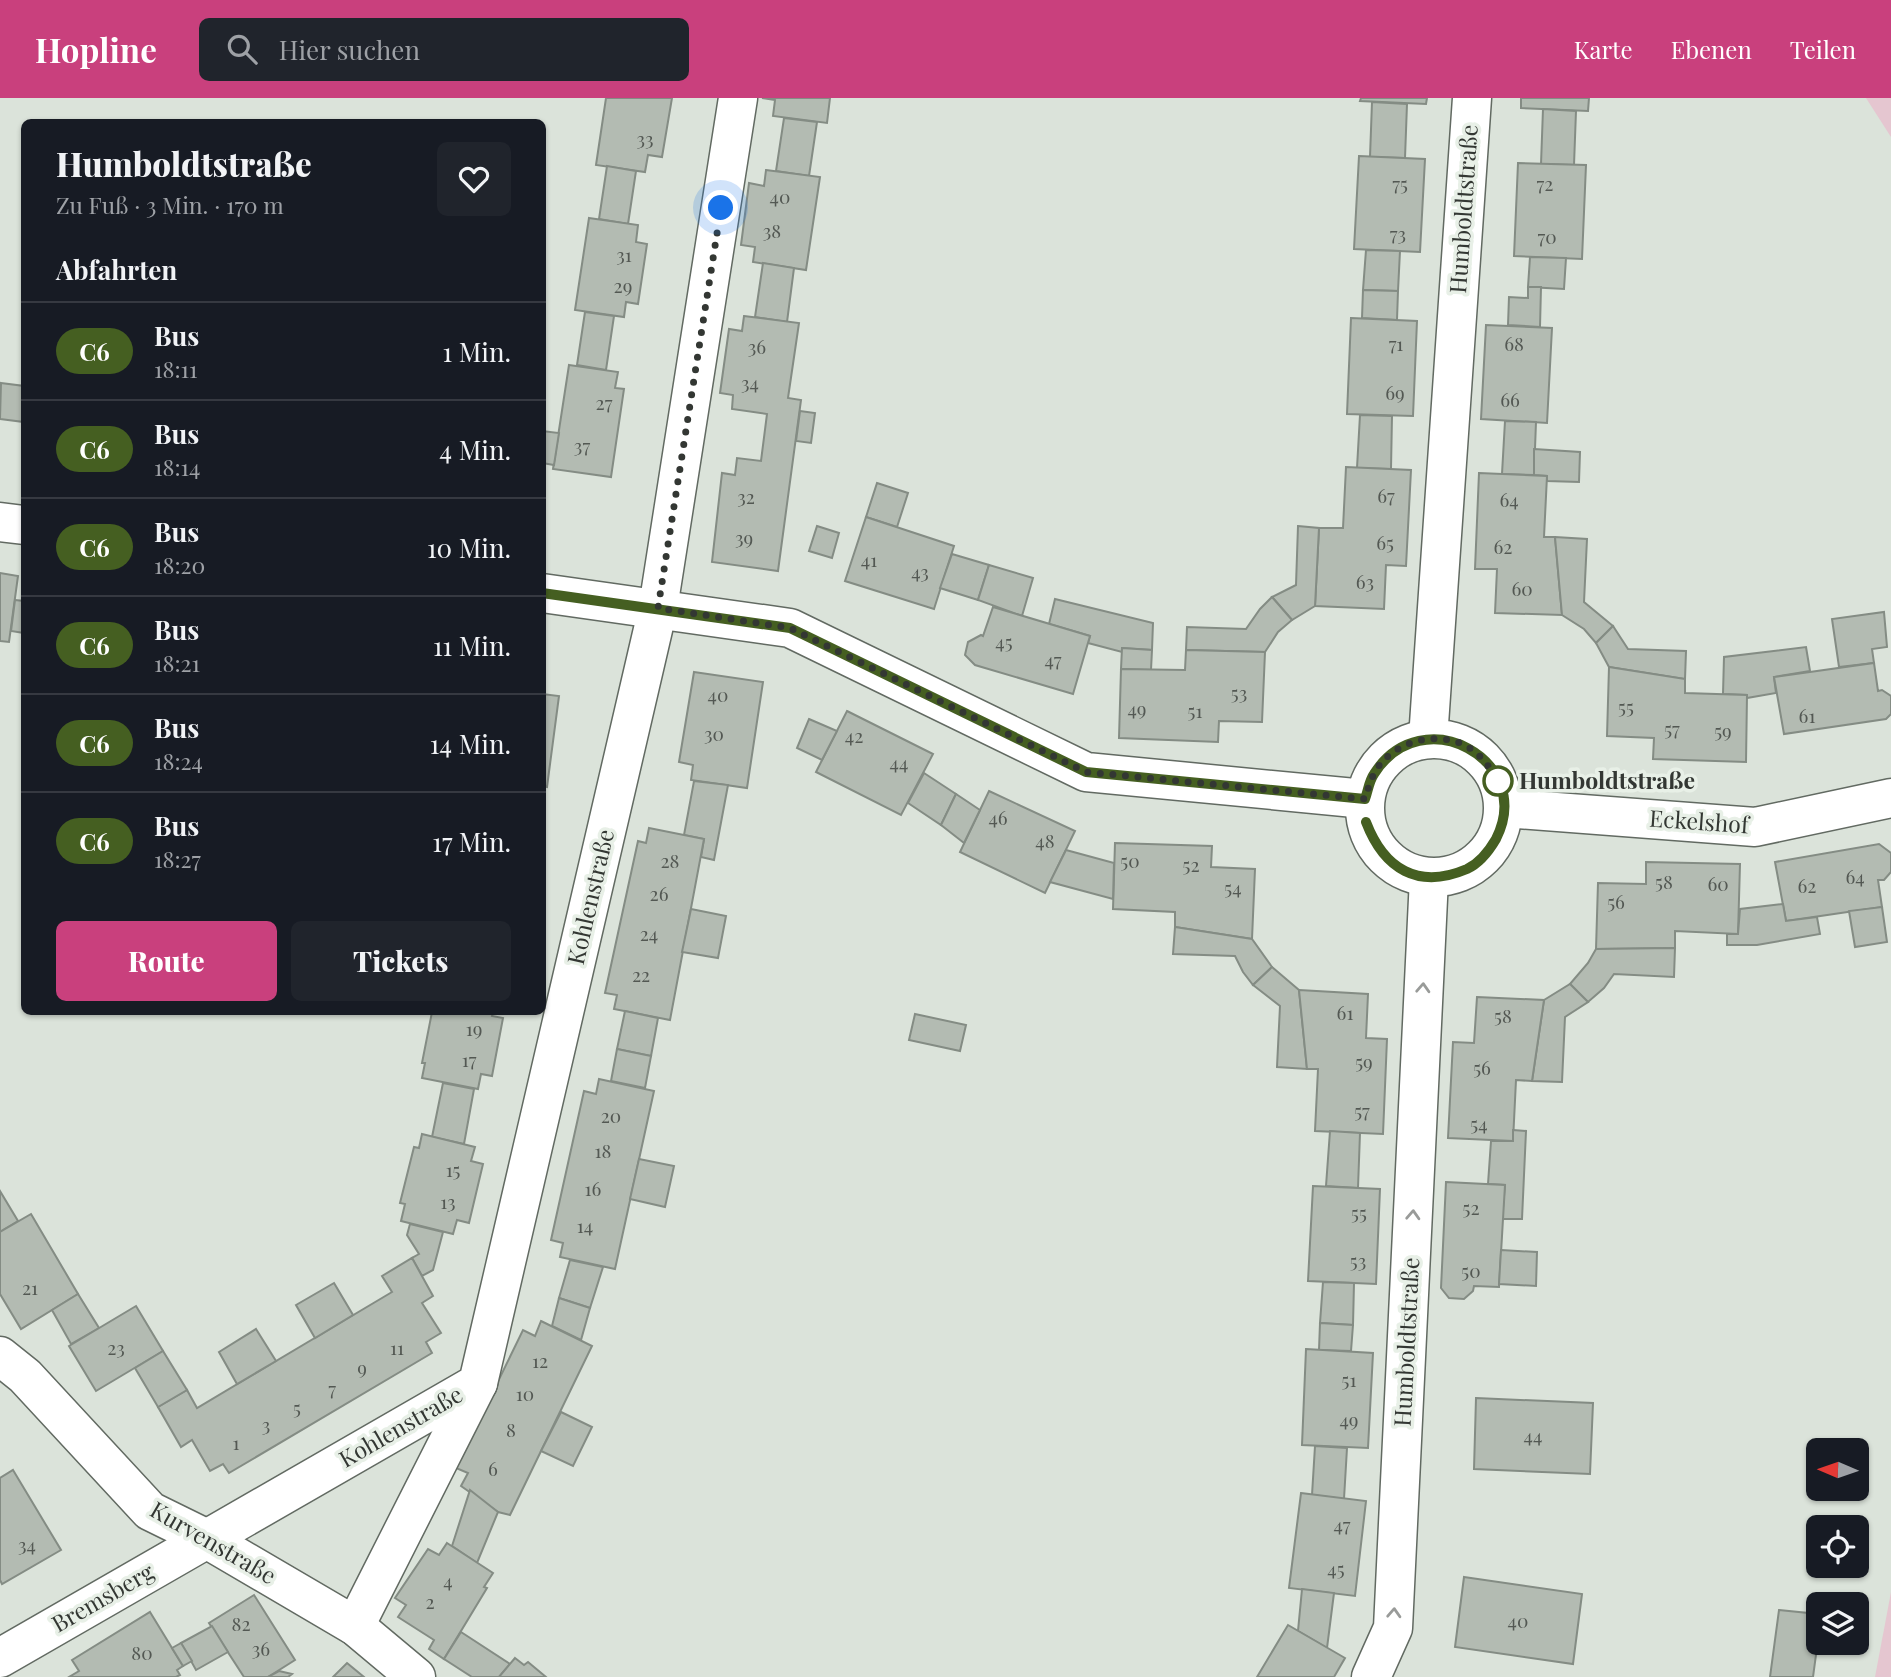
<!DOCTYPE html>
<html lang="de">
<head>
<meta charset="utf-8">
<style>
	body { margin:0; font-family:"Playfair Display",serif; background:#20242c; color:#f1f3f6; height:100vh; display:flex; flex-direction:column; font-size:26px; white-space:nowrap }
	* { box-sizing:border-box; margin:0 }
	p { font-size:23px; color:#9ea1a6 }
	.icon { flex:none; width:38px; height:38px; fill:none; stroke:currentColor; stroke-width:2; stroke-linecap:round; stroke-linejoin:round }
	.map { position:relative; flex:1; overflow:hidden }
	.drawer { position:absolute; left:21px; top:21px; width:525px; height:896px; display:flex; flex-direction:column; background:#171b24; border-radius:10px; box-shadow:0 2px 5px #0004 }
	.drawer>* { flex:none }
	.badge { padding:0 14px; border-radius:23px; font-size:24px; line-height:46px }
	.needle { width:46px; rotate:272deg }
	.tools { position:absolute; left:1806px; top:1340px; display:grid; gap:14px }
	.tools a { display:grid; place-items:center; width:63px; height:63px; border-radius:10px; background:#171b24; box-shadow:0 2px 5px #0004; font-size:35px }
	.you { position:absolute; width:35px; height:35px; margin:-18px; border:5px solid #fff; border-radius:50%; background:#1a73e8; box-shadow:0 0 0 10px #1a73e833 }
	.map>.badge { position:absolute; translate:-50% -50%; box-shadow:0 0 0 4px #fff }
	h2 { padding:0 35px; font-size:26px; line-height:63px }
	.round { display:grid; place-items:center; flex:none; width:74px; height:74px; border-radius:10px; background:#20242c }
	.head { display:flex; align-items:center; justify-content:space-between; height:119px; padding:0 35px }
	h1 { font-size:33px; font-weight:800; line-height:52px }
	.action { display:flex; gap:14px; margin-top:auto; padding:14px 35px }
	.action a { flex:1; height:80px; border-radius:10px; background:#c9407d; color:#fff; font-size:28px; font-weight:800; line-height:80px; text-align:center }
	.action a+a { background:#20242c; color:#f1f3f6 }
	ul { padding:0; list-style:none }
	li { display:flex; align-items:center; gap:21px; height:98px; padding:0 35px; border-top:2px solid #363941 }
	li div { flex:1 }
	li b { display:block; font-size:26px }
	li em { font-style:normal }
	li .badge { min-width:77px; font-weight:700; text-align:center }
	header { display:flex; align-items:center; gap:42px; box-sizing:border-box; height:98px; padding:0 35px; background:#c9407d; color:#fff }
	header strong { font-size:33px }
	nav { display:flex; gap:38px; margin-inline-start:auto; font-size:24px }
	.search { width:490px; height:63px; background:#20242c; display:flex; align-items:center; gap:18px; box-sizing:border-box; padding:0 24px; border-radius:10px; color:#9ea1a6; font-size:26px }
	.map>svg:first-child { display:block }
	.green { fill:#e5c6d0 }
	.building { fill:#b3bbb2; stroke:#848c84; stroke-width:2 }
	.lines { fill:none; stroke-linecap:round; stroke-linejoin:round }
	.minor-casing { stroke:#626a62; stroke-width:41 }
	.minor { stroke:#fff; stroke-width:38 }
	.oneway { stroke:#999b99 }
	.line-casing { stroke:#fff; stroke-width:16 }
	.line { stroke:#455f21; stroke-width:10 }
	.walk { stroke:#333733; stroke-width:7; stroke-dasharray:0 12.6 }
	.stop-dot { fill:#fff; stroke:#455f21; stroke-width:3.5 }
	.labels { text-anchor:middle; stroke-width:7; stroke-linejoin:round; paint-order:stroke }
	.number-label { font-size:19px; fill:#535853 }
	.street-label { font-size:23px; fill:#333733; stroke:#e8f0e7 }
	.stop-label { font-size:23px; font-weight:bold; fill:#333733; stroke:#e8f0e7; text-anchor:start }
</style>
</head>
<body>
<header>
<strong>Hopline</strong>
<div class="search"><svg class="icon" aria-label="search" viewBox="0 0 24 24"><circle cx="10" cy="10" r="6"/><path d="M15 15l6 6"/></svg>Hier suchen</div>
<nav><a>Karte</a><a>Ebenen</a><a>Teilen</a></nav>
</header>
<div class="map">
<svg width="1891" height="1579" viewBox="0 0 1891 1579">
	<rect width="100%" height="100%" fill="#dbe3da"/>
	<g class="green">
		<polygon points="1866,0 1891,0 1891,39"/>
		<polygon points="1891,1494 1891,1579 1875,1579"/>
	</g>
	<g class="building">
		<polygon points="606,0 672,0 662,59 648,57 645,74 596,67"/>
		<polygon points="762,0 830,0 827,25 773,18 775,2"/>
		<polygon points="1361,0 1427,0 1426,6 1360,3"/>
		<polygon points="1521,0 1589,0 1588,13 1521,10"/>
		<polygon points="1372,4 1407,6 1405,60 1370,59"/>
		<polygon points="1543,11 1576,13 1574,67 1541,66"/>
		<polygon points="784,20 817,24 809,78 776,73"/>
		<polygon points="1359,58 1425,61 1420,154 1354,151"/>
		<polygon points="1518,65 1586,67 1582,161 1514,158"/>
		<polygon points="607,68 636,73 628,126 599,121"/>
		<polygon points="766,72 820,79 806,172 753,164 755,149 741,147 749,85 764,88"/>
		<polygon points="589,120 638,127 636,144 647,146 638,206 626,204 624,219 575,212"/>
		<polygon points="1366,152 1400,153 1398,193 1363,192"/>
		<polygon points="1530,159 1566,160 1564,191 1528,189"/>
		<polygon points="763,165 794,170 787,224 755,219"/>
		<polygon points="1528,189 1541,189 1540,229 1508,227 1509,199 1528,200"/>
		<polygon points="1363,192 1398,193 1397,222 1362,220"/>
		<polygon points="585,214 614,218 606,272 577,267"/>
		<polygon points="744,218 799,225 788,300 801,302 778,473 712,464 722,375 735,377 737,360 761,363 767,316 732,311 733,297 720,295 729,231 742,233"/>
		<polygon points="1351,220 1417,223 1413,318 1347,316"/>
		<polygon points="1486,227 1552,230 1547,325 1481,321"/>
		<polygon points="569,267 618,274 615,290 624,291 611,379 553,371"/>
		<polygon points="1,285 24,288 24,324 0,321"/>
		<polygon points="800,313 815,315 811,345 796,343"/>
		<polygon points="1360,317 1392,318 1391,371 1357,370"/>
		<polygon points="1505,323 1536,324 1534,377 1502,376"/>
		<polygon points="542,333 559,335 554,367 542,365"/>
		<polygon points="1534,351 1580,354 1579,384 1547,383 1547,378 1534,377"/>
		<polygon points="1346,369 1411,372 1406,468 1386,467 1384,511 1315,508 1319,430 1343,430"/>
		<polygon points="1479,375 1547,378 1544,439 1555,439 1562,517 1495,515 1497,471 1475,471"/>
		<polygon points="877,385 908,395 897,429 866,419"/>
		<polygon points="866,419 954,448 934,511 845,483"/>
		<polygon points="817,428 839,435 832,460 809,453"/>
		<polygon points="1298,428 1319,430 1315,508 1292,522 1272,499 1296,487"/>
		<polygon points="1555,439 1587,441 1584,504 1613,528 1596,545 1584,531 1562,517"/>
		<polygon points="952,456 989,467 978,502 940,490"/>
		<polygon points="989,467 1033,480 1022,518 978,502"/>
		<polygon points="0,475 18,478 9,544 0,543"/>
		<polygon points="1272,499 1292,522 1278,534 1265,554 1186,552 1187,529 1246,531 1260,511"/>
		<polygon points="1055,501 1153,525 1152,552 1122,550 1122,554 1088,545 1090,538 1049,526"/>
		<polygon points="15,502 24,503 24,535 11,533"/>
		<polygon points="993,509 1090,538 1073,596 975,567 965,557 968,544 981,537 983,538"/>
		<polygon points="1884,514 1887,549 1872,551 1874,565 1839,569 1832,521"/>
		<polygon points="1613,528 1628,551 1686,553 1685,581 1609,569 1596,545"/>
		<polygon points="1806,549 1810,573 1774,579 1776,595 1747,600 1747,597 1723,596 1724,559"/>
		<polygon points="1122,550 1152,552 1151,572 1121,571"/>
		<polygon points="1186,552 1265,554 1262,624 1219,623 1218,644 1119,640 1121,571 1185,572"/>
		<polygon points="1874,565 1878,593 1882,592 1891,598 1891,616 1886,621 1784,636 1774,579"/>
		<polygon points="1609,569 1685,581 1685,595 1747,597 1746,664 1653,661 1654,640 1607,638"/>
		<polygon points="694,574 763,584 747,690 691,682 693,667 679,664"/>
		<polygon points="542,596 559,598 547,689 542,688"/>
		<polygon points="847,613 933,656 901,717 816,674"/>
		<polygon points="809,621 837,633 822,662 797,650"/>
		<polygon points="924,675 956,696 941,727 908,705"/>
		<polygon points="694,683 728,687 714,762 701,759 704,741 684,737"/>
		<polygon points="989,693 1075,733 1045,795 960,754"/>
		<polygon points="956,696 980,712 964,745 941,727"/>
		<polygon points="649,730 704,741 670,922 614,911 617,897 605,895 638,743 646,745"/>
		<polygon points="1115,745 1212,748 1211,769 1255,771 1252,841 1175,829 1175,814 1113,811"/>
		<polygon points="1879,746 1891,755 1891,774 1884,782 1878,782 1882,809 1786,823 1775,764"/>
		<polygon points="1066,752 1114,765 1113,801 1050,784"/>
		<polygon points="1646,764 1740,766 1738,836 1675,833 1675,850 1596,851 1598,785 1646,786"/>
		<polygon points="1783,806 1786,823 1817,819 1820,836 1757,847 1727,847 1727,836 1738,836 1740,811"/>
		<polygon points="1882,809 1887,844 1855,849 1849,813"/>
		<polygon points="691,811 726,818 718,860 682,854"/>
		<polygon points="1175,829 1252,841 1272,869 1253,887 1243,874 1235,858 1173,856"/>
		<polygon points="1675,850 1674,879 1614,876 1604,890 1588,904 1570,886 1588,865 1596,851"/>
		<polygon points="1272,869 1299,892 1307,971 1277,969 1280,908 1253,887"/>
		<polygon points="1570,886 1588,904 1565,919 1562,984 1532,983 1544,902"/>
		<polygon points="1299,892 1368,896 1366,940 1387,941 1383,1036 1315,1033 1318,971 1307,971"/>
		<polygon points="1477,899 1544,902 1532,983 1516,982 1513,1043 1448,1040 1453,944 1474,945"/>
		<polygon points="625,913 658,920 651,958 617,951"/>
		<polygon points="432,914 493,914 492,918 503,920 492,978 481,976 478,991 422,980 425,965 422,965"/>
		<polygon points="915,916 966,927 960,953 909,942"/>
		<polygon points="617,951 651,958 645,990 611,983"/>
		<polygon points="599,981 654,993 615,1171 560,1159 563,1145 551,1142 584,993 596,996"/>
		<polygon points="443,985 474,991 464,1046 432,1039"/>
		<polygon points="1513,1032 1526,1033 1522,1121 1502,1121 1505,1087 1488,1086 1491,1043 1513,1043"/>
		<polygon points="1330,1033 1360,1035 1358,1090 1326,1088"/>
		<polygon points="422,1036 475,1049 471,1063 483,1066 469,1125 457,1122 453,1136 401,1123 405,1106 400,1105 414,1049 419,1050"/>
		<polygon points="639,1061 674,1068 665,1109 630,1101"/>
		<polygon points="1446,1084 1505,1087 1499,1189 1474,1188 1473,1193 1464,1201 1449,1200 1441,1190"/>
		<polygon points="1313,1088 1380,1091 1376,1186 1308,1183"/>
		<polygon points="0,1093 18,1123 0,1134"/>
		<polygon points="31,1116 78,1196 21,1231 0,1196 0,1134"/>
		<polygon points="410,1126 443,1134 433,1172 422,1178 412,1160 419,1156 407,1137"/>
		<polygon points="1501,1152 1537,1154 1536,1188 1499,1186"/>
		<polygon points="412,1160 433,1198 422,1205 441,1235 426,1244 432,1255 229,1375 223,1366 210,1373 192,1342 181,1349 158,1309 187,1292 197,1310 392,1194 382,1178"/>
		<polygon points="570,1162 603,1169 590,1210 559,1200"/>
		<polygon points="1323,1184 1354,1185 1353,1227 1320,1225"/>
		<polygon points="334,1185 353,1217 315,1240 296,1207"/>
		<polygon points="78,1196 99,1230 71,1246 52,1212"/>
		<polygon points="559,1200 590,1210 581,1242 552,1228"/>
		<polygon points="136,1208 163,1253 96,1293 69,1248"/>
		<polygon points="541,1223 592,1248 510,1417 498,1414 461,1388 468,1375 456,1370 523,1232 535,1238"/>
		<polygon points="1320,1225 1353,1227 1351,1253 1319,1252"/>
		<polygon points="256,1231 276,1263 237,1286 219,1254"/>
		<polygon points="1306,1251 1373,1255 1368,1350 1302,1347"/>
		<polygon points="163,1253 187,1292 158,1309 135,1270"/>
		<polygon points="1476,1300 1593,1305 1590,1376 1474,1371"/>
		<polygon points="561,1314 592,1329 573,1368 541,1353"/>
		<polygon points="1315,1348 1347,1350 1344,1401 1312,1397"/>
		<polygon points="13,1372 61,1452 2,1486 0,1482 0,1380"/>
		<polygon points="470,1392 498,1414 477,1465 452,1448"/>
		<polygon points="1301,1395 1366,1403 1355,1498 1289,1490"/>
		<polygon points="447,1445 493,1475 484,1489 487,1490 444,1561 429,1551 434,1542 398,1519 406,1507 395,1500 428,1451 439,1457"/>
		<polygon points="1464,1479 1582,1496 1573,1566 1455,1549"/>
		<polygon points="1302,1491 1334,1495 1327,1550 1298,1533"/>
		<polygon points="254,1497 295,1562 268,1579 244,1579 209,1525"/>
		<polygon points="1779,1512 1818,1516 1818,1542 1813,1579 1770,1579"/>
		<polygon points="150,1514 183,1568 177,1572 180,1577 176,1579 69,1579 79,1573 72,1562"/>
		<polygon points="1288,1527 1345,1560 1334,1579 1257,1579"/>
		<polygon points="212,1528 228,1554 196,1572 181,1545"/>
		<polygon points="461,1534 510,1566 499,1579 472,1579 444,1561"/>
		<polygon points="181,1545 192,1563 183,1568 172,1550"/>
		<polygon points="515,1560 524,1567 528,1564 546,1579 499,1579"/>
		<polygon points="347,1565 364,1579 333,1579"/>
		<polygon points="279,1573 292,1576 288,1579 268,1579"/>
	</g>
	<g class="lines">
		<g class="minor-casing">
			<g id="minor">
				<polyline points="0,424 24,427"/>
				<polyline points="542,495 790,530 1086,674 1365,701"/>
				<circle cx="1434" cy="710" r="69"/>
				<polyline points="1428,641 1472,0"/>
				<polyline points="1504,710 1755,729 1891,700"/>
				<polyline points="0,1258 25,1278 150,1413 205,1440 355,1528 416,1579"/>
				<polyline points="355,1528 478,1285"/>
				<polyline points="0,1560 478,1285 658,510 738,0"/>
				<polyline points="1371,1579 1393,1530 1429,780"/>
			</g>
		</g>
		<use href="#minor" class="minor"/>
	</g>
	<defs><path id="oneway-chevron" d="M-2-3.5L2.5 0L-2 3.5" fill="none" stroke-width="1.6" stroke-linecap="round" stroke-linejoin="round" transform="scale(1.75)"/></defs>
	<g class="oneway">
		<use href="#oneway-chevron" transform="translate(1423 890) rotate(-87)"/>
		<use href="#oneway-chevron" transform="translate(1413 1117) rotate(-87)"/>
		<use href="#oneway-chevron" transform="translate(1394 1515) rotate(-87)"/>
	</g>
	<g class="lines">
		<g class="line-casing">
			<path id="line" d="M 542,495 L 790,530 L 1086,674 L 1365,701 C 1368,693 1369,683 1374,676 C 1422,600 1536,662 1496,741 C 1489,753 1480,765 1467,771 C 1418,792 1384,771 1366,724"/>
		</g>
		<use href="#line" class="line"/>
		<path class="walk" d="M 721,110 L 658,510 L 790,530 L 1086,674 L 1365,701 C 1367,694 1369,687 1372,680 C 1387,643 1442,628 1474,653 C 1486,663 1493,674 1500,687 L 1498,683"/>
	</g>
	<circle class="stop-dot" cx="1498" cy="683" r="14"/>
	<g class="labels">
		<g class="number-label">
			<text x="645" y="48">33</text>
			<text x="1400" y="93">75</text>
			<text x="1545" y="93">72</text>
			<text x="780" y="106">40</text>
			<text x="772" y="140">38</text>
			<text x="1398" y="143">73</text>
			<text x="1547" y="146">70</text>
			<text x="624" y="164">31</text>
			<text x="623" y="195">29</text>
			<text x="1396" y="253">71</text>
			<text x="1514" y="253">68</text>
			<text x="757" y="256">36</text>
			<text x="750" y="292">34</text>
			<text x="1395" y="302">69</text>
			<text x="1510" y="309">66</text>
			<text x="604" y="312">27</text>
			<text x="582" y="355">37</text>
			<text x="1386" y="405">67</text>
			<text x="746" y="406">32</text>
			<text x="1509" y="409">64</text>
			<text x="744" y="447">39</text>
			<text x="1385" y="452">65</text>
			<text x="1503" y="456">62</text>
			<text x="869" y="469">41</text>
			<text x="920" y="481">43</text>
			<text x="1365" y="491">63</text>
			<text x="1522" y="498">60</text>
			<text x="1004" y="551">45</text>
			<text x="1053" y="569">47</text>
			<text x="1239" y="602">53</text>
			<text x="718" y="604">40</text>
			<text x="1626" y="616">55</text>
			<text x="1137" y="618">49</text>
			<text x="1195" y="620">51</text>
			<text x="1807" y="625">61</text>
			<text x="1672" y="638">57</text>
			<text x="1723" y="640">59</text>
			<text x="714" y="643">30</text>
			<text x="854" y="645">42</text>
			<text x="899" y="672">44</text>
			<text x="998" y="727">46</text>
			<text x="1045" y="750">48</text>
			<text x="670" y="770">28</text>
			<text x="1130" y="770">50</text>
			<text x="1191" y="774">52</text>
			<text x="1855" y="786">64</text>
			<text x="1664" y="791">58</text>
			<text x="1718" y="793">60</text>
			<text x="1807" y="795">62</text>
			<text x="1233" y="797">54</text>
			<text x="659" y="803">26</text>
			<text x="1616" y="811">56</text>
			<text x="649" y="843">24</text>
			<text x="641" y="884">22</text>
			<text x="1345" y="922">61</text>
			<text x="1503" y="925">58</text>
			<text x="474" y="938">19</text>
			<text x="469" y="969">17</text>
			<text x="1364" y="971">59</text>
			<text x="1482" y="977">56</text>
			<text x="1362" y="1020">57</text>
			<text x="611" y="1025">20</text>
			<text x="1479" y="1033">54</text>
			<text x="603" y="1060">18</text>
			<text x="453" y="1079">15</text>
			<text x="593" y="1098">16</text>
			<text x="448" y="1111">13</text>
			<text x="1471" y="1117">52</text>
			<text x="1359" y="1122">55</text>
			<text x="585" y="1135">14</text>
			<text x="1358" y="1170">53</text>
			<text x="1471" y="1180">50</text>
			<text x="30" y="1197">21</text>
			<text x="116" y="1257">23</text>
			<text x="397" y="1257">11</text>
			<text x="540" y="1270">12</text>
			<text x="362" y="1277">9</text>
			<text x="1349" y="1289">51</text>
			<text x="332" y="1298">7</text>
			<text x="525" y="1303">10</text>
			<text x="297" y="1317">5</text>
			<text x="1349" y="1329">49</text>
			<text x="266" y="1334">3</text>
			<text x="511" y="1339">8</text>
			<text x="1533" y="1345">44</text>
			<text x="236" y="1352">1</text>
			<text x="493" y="1378">6</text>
			<text x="1342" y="1434">47</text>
			<text x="27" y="1454">34</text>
			<text x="1336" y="1478">45</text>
			<text x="448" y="1490">4</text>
			<text x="430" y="1511">2</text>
			<text x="1518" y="1530">40</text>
			<text x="241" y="1533">82</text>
			<text x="261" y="1558">36</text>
			<text x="142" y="1562">80</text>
		</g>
		<g class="street-label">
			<text transform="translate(1464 111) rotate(-86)" y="8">Humboldtstraße</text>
			<text transform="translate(1699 724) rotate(4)" y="8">Eckelshof</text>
			<text transform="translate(591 799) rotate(-77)" y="8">Kohlenstraße</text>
			<text transform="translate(1407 1244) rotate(-87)" y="8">Humboldtstraße</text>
			<text transform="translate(401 1329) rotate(-30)" y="8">Kohlenstraße</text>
			<text transform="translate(213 1445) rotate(30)" y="8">Kurvenstraße</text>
			<text transform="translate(103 1500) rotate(-30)" y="8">Bremsberg</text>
		</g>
		<g class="stop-label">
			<text x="1519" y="691">Humboldtstraße</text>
		</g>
	</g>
</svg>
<div class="tools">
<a><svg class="needle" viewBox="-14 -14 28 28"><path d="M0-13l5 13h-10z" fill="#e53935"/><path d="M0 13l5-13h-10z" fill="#9ea1a6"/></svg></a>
<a><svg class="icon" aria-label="locate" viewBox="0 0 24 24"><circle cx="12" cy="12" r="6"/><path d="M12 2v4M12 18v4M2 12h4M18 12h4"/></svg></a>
<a><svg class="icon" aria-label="layers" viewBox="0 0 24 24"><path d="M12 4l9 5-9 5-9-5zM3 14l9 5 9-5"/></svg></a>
</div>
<div class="you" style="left:721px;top:110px"></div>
<section class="drawer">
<div class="head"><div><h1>Humboldtstraße</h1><p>Zu Fuß · 3 Min. · 170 m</p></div><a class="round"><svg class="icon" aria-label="heart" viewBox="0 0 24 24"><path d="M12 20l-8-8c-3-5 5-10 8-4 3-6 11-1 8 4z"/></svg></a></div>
<h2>Abfahrten</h2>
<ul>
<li><span class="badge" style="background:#455f21;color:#fff">C6</span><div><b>Bus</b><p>18:11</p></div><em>1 Min.</em></li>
<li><span class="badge" style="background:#455f21;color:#fff">C6</span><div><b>Bus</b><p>18:14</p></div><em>4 Min.</em></li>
<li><span class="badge" style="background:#455f21;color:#fff">C6</span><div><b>Bus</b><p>18:20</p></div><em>10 Min.</em></li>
<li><span class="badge" style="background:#455f21;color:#fff">C6</span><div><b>Bus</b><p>18:21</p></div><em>11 Min.</em></li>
<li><span class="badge" style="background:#455f21;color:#fff">C6</span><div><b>Bus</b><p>18:24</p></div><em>14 Min.</em></li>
<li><span class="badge" style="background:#455f21;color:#fff">C6</span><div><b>Bus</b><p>18:27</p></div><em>17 Min.</em></li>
</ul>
<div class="action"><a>Route</a><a>Tickets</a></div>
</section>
</div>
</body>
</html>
